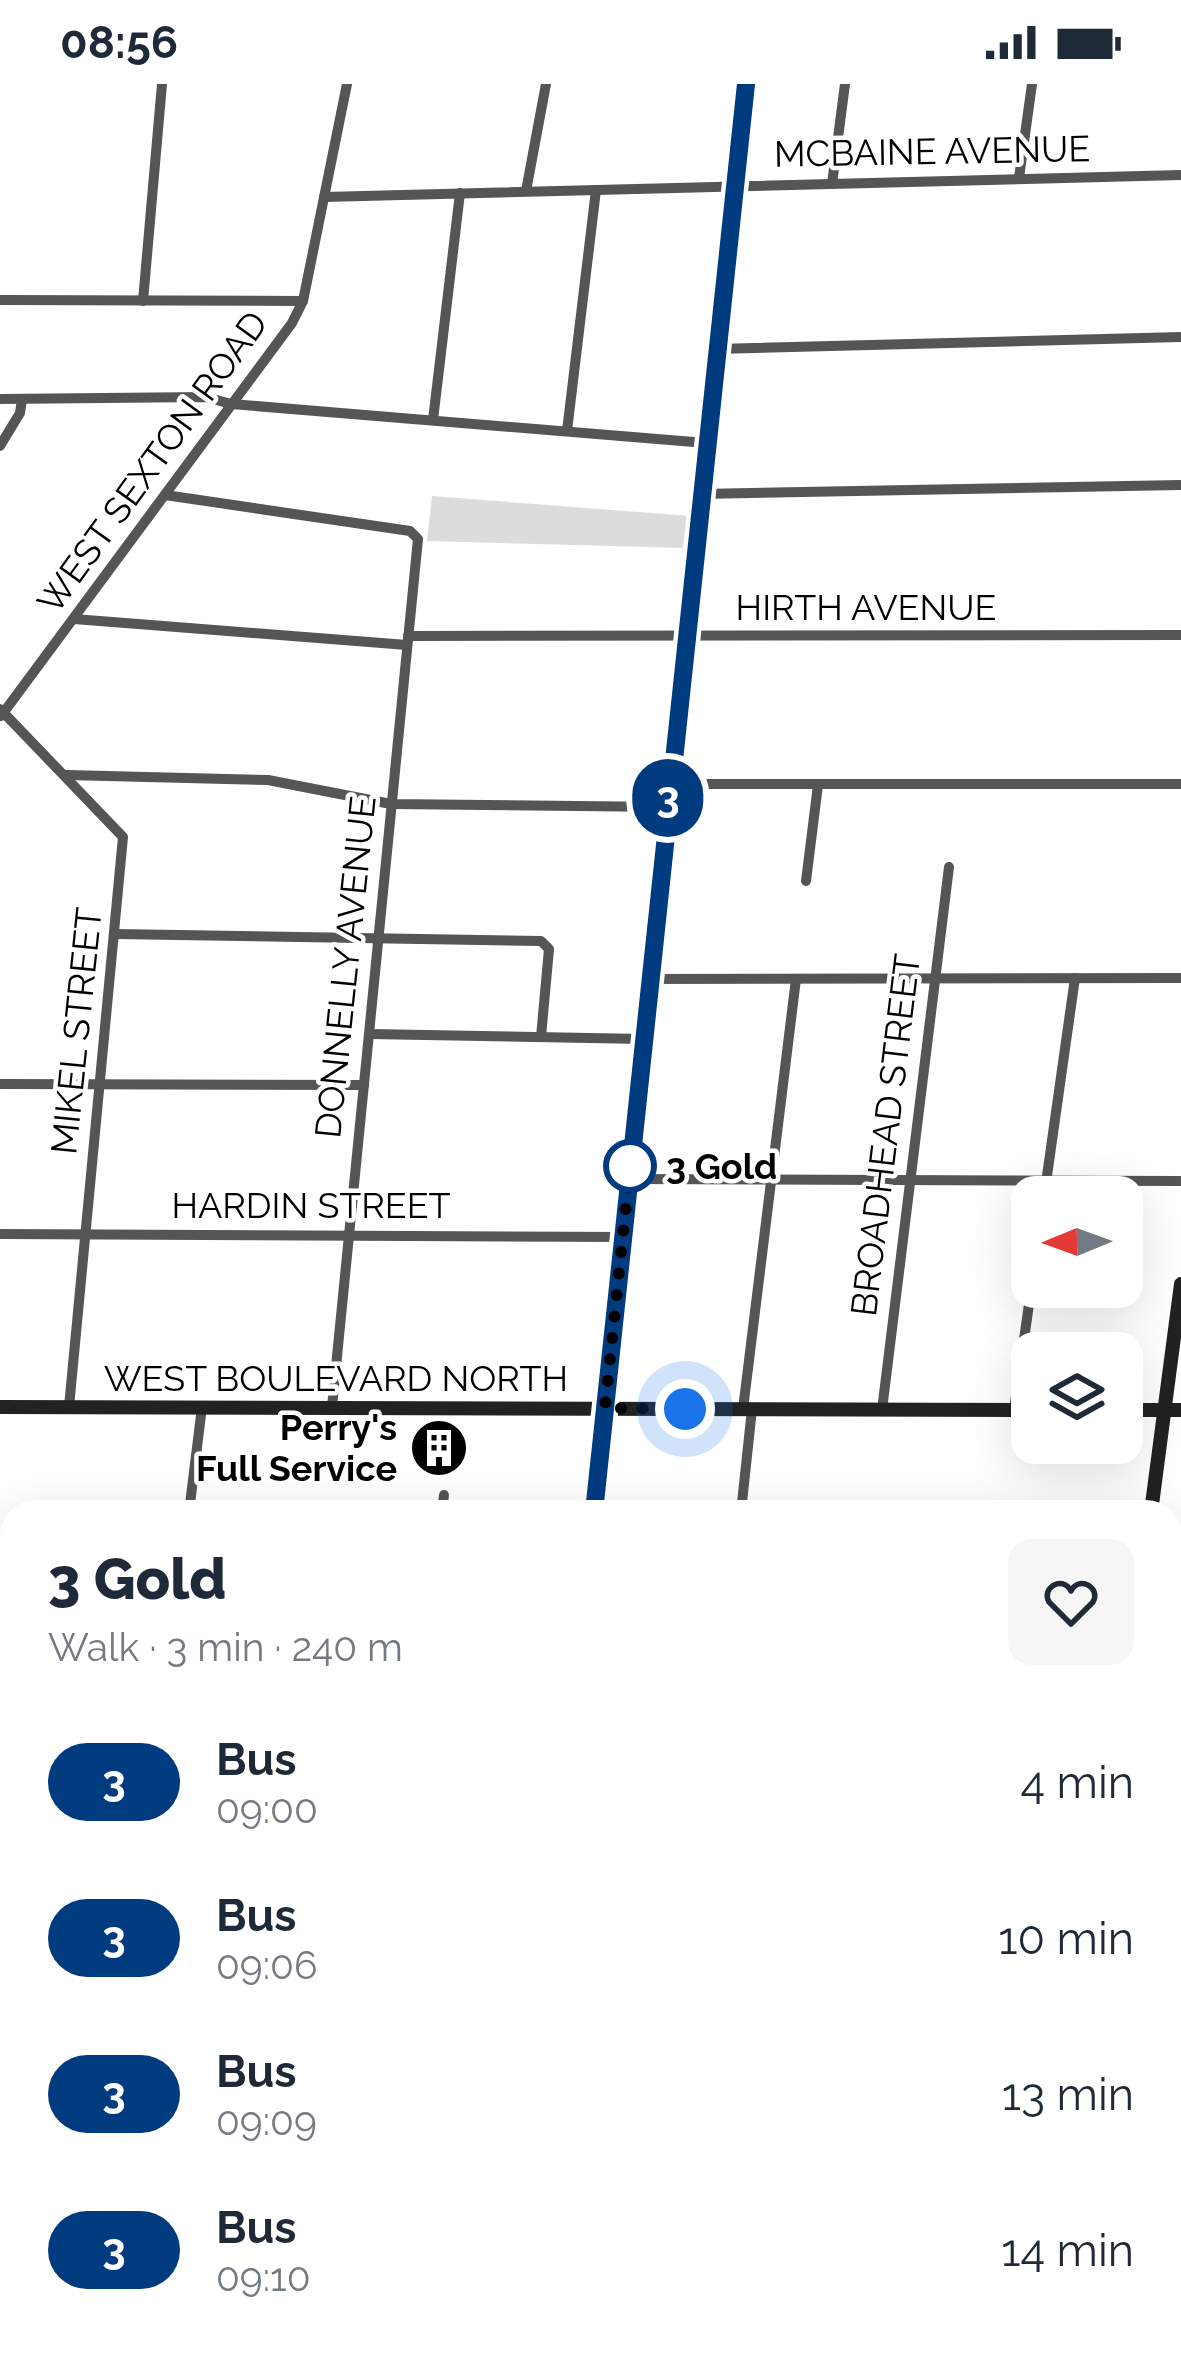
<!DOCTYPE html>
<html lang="en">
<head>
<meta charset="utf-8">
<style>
	body { margin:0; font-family:Raleway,sans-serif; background:#f6f6f7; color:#1f2937; height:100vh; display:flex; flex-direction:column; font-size:45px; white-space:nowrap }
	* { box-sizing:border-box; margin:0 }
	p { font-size:39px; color:#747a83 }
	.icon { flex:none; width:66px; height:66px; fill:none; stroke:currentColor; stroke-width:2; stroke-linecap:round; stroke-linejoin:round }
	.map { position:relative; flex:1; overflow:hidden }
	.panel { position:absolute; left:0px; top:1416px; width:1182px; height:855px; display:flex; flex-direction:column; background:#fff; border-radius:36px 36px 0 0; box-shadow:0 12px 48px #0002 }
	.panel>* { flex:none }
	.badge { padding:0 24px; border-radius:39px; font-size:42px; line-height:78px }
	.needle { width:78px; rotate:269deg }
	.buttons { position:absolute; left:1011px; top:1092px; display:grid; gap:24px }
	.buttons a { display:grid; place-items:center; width:132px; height:132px; border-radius:24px; background:#fff; box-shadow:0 12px 48px #0002; font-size:60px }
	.you { position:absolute; width:60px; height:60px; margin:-30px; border:9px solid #fff; border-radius:50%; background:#1a73e8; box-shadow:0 0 0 18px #1a73e833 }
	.map>.badge { position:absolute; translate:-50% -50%; box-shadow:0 0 0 6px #fff }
	.round { display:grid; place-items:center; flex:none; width:126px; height:126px; border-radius:24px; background:#f6f6f7 }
	.headline { display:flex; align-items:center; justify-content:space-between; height:204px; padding:0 48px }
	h1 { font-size:57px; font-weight:800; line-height:90px }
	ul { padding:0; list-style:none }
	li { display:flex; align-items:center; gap:36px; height:156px; padding:0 48px }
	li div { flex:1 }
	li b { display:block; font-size:45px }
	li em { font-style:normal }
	li .badge { min-width:132px; font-weight:700; text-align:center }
	.status { display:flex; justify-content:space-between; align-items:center; height:84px; padding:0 60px; background:#fff; direction:ltr }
	.status svg { height:33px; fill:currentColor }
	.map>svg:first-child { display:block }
	.green { fill:#dcdcdc }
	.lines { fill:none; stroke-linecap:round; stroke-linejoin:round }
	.stream { stroke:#a3a3a3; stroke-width:3 }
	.street { stroke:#555; stroke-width:10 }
	.secondary { stroke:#222; stroke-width:14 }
	.line-casing { stroke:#fff; stroke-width:27 }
	.line { stroke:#003b80; stroke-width:18 }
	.walk { stroke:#000; stroke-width:12; stroke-dasharray:0 21.6 }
	.stop-dot { fill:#fff; stroke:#003b80; stroke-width:6 }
	.labels { text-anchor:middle; stroke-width:9; stroke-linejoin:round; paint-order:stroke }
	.street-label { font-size:36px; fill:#000; stroke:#fff }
	.stop-label { font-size:36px; font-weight:bold; fill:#000; stroke:#fff; text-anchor:start }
	.poi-label { font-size:36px; font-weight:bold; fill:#000; stroke:#fff; text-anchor:end }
</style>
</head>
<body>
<div class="status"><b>08:56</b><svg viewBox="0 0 49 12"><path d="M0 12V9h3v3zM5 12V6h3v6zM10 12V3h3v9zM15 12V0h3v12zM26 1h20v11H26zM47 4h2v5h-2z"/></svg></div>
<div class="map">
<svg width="1181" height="2270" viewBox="0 0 1181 2270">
	<rect width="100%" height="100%" fill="#fff"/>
	<polygon class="green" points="432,412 690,432 687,464 427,457"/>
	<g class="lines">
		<polyline class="stream" points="1170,1720 1181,1720"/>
		<g class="street">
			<polyline points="1019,94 1032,0"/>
			<polyline points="832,100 845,0"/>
			<polyline points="526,107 546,0"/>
			<polyline points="324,113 1181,91"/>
			<polyline points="0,216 303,217"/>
			<polyline points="143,217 162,0"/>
			<polyline points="716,265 1181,253"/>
			<polyline points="0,315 206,313 231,320 706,359"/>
			<polyline points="433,336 460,109"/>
			<polyline points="567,347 596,106"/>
			<polyline points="0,362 20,329 22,315"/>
			<polyline points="700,410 1181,401"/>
			<polyline points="165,411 410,447 418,455 332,1323"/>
			<polyline points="74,535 407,561"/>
			<polyline points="408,552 1181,551"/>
			<polyline points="0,625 123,753 69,1323"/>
			<polyline points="1,632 292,239 303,217 347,0"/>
			<polyline points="67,691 268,696 391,720 667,723"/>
			<polyline points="670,700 1181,700"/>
			<polyline points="806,797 818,701"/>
			<polyline points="115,850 541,857 549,865 541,953"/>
			<polyline points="649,895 1181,894"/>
			<polyline points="369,950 643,955"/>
			<polyline points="0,1000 364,1001"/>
			<polyline points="629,1095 1181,1097"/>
			<polyline points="1044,1113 1075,894"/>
			<polyline points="0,1150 623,1153"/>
			<polyline points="743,1325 796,895"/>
			<polyline points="882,1326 949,783"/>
			<polyline points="1014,1326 1032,1199"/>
			<polyline points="189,1428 202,1323"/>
			<polyline points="442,1428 444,1411"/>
			<polyline points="741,1428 752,1325"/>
			<polyline points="1170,1458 1181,1458"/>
			<polyline points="1170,1665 1181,1666"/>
			<polyline points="1170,1775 1181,1775"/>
			<polyline points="1170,1881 1181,1881"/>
			<polyline points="0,2243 12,2243"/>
			<polyline points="785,2270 786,2259"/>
		</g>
		<g class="secondary">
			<polyline points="0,1323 1032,1326"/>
			<polyline points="1122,1326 1181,1326"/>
			<polyline points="594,1428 746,0"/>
			<polyline points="1151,1428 1181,1200"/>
			<polyline points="509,2270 510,2259"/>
			<polyline points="1060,2270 1061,2259"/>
		</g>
	</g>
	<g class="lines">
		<g class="line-casing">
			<polyline id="line" points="594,1428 746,0"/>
		</g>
		<use href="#line" class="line"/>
		<polyline class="walk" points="630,1082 605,1324 685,1325"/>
	</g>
	<defs>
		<g id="building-disc" transform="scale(3)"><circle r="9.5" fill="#000" stroke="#fff"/><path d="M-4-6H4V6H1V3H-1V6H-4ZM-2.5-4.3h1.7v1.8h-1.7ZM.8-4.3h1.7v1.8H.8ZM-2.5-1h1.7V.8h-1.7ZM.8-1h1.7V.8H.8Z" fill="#fff"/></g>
	</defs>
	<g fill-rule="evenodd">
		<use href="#building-disc" x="439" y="1364"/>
	</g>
	<circle class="stop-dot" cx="630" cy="1082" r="24"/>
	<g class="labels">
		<g class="street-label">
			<text transform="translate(932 67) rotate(-1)" y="13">MCBAINE AVENUE</text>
			<text transform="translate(152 378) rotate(-54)" y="13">WEST SEXTON ROAD</text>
			<text x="866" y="536">HIRTH AVENUE</text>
			<text transform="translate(345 883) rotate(-84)" y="13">DONNELLY AVENUE</text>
			<text transform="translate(76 947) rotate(-84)" y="13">MIKEL STREET</text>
			<text transform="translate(885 1051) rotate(-83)" y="13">BROADHEAD STREET</text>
			<text x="311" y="1134">HARDIN STREET</text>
			<text x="336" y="1307">WEST BOULEVARD NORTH</text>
		</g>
		<g class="stop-label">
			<text x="666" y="1095">3 Gold</text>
		</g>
		<g class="poi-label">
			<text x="397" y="1356">Perry's<tspan x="397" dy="41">Full Service</tspan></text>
		</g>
	</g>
</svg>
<div class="buttons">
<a><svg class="needle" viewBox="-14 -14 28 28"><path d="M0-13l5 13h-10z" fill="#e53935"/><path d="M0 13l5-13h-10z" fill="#747a83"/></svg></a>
<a><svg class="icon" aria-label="layers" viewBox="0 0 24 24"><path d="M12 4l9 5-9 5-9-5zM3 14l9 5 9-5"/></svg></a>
</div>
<div class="you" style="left:685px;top:1325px"></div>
<b class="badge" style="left:668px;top:714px;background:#003b80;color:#fff">3</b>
<section class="panel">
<div class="headline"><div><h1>3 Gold</h1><p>Walk · 3 min · 240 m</p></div><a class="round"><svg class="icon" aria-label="heart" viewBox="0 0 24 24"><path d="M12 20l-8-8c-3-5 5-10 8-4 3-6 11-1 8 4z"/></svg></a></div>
<ul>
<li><span class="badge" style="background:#003b80;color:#fff">3</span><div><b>Bus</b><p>09:00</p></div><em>4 min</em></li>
<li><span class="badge" style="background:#003b80;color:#fff">3</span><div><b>Bus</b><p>09:06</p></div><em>10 min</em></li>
<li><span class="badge" style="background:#003b80;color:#fff">3</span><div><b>Bus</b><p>09:09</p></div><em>13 min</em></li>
<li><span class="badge" style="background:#003b80;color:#fff">3</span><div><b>Bus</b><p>09:10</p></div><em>14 min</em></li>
</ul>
</section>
</div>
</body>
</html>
